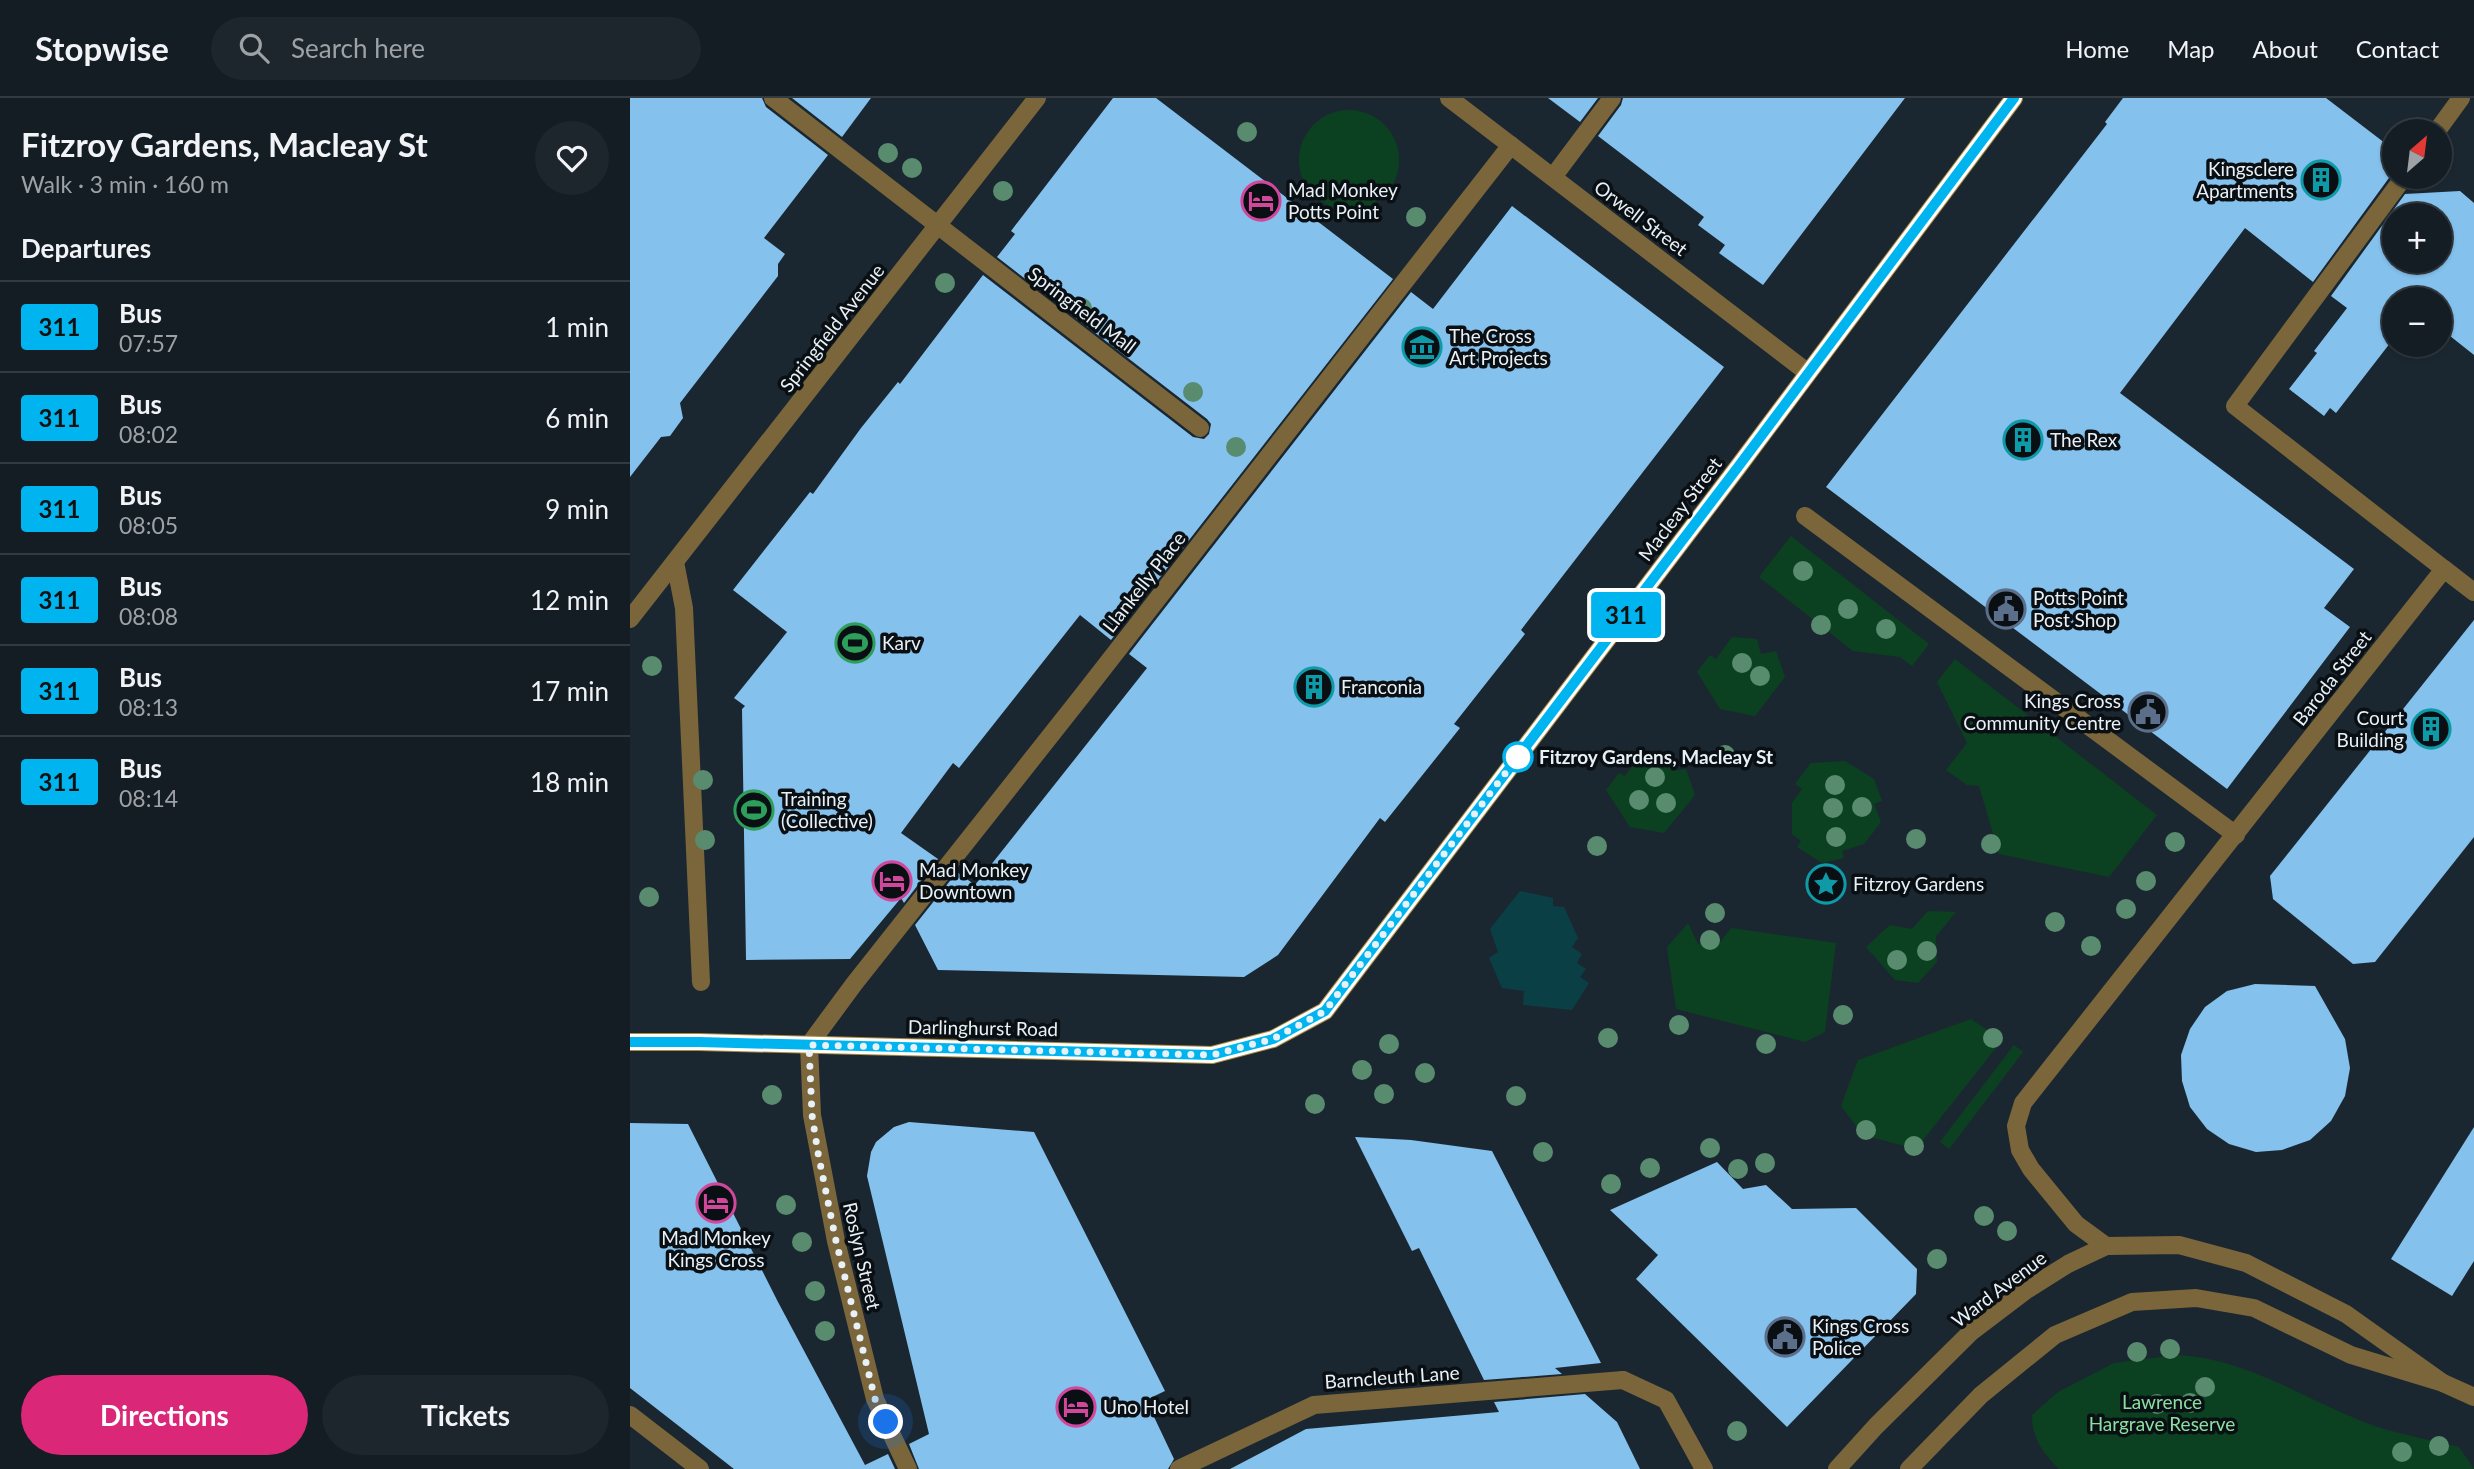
<!DOCTYPE html>
<html lang="en">
<head>
<meta charset="utf-8">
<style>
	body { margin:0; font-family:Lato,sans-serif; background:#1d262c; color:#f1f3f6; height:100vh; display:flex; flex-direction:column; font-size:26px; white-space:nowrap }
	* { box-sizing:border-box; margin:0 }
	p { font-size:23px; color:#9da2a6 }
	.icon { flex:none; width:38px; height:38px; fill:none; stroke:currentColor; stroke-width:2; stroke-linecap:round; stroke-linejoin:round }
	.map { position:relative; flex:1; overflow:hidden }
	.side { display:flex; flex-direction:column; background:#141d24; width:630px }
	.side>* { flex:none }
	.badge { padding:0 14px; border-radius:5px; font-size:24px; line-height:46px }
	.needle { width:46px; rotate:28deg }
	.tools { position:absolute; left:1752px; top:21px; display:grid; gap:14px }
	.tools a { display:grid; place-items:center; width:70px; height:70px; border-radius:50%; background:#141d24; box-shadow:0 2px 5px #0004,0 0 0 2px #333b41; font-size:35px }
	.you { position:absolute; width:35px; height:35px; margin:-18px; border:5px solid #fff; border-radius:50%; background:#1a73e8; box-shadow:0 0 0 10px #1a73e833 }
	.map>.badge { position:absolute; translate:-50% -50%; box-shadow:0 0 0 4px #fff }
	h2 { padding:0 21px; font-size:26px; line-height:63px }
	.round { display:grid; place-items:center; flex:none; width:74px; height:74px; border-radius:37px; background:#1d262c }
	.headline { display:flex; align-items:center; justify-content:space-between; height:119px; padding:0 21px }
	h1 { font-size:33px; font-weight:700; line-height:52px }
	.cta { display:flex; gap:14px; margin-top:auto; padding:14px 21px }
	.cta a { flex:1; height:80px; border-radius:42px; background:#db2777; color:#fff; font-size:28px; font-weight:700; line-height:80px; text-align:center }
	.cta a+a { background:#1d262c; color:#f1f3f6 }
	ul { padding:0; list-style:none }
	li { display:flex; align-items:center; gap:21px; height:91px; padding:0 21px; border-top:2px solid #333b41 }
	li div { flex:1 }
	li b { display:block; font-size:26px }
	li em { font-style:normal }
	li .badge { min-width:77px; font-weight:700; text-align:center }
	header { display:flex; align-items:center; gap:42px; box-sizing:border-box; height:98px; padding:0 35px; background:#141d24; border-bottom:2px solid #333b41 }
	header strong { font-size:33px }
	nav { display:flex; gap:38px; margin-inline-start:auto; font-size:24px }
	.search { width:490px; height:63px; background:#1d262c; display:flex; align-items:center; gap:18px; box-sizing:border-box; padding:0 24px; border-radius:38px; color:#9da2a6; font-size:26px }
	main { display:flex; flex:1; min-height:0 }
	.map>svg:first-child { display:block }
	.green { fill:#0b4120 }
	.water { fill:#0a4045 }
	.building { fill:#84c1ed; fill-rule:evenodd }
	.lines { fill:none; stroke-linecap:round; stroke-linejoin:round }
	.lane { stroke:#7a663a; stroke-width:18 }
	.street { stroke:#7a663a; stroke-width:18 }
	.secondary { stroke:#ab8b40; stroke-width:18 }
	.tree { fill:#598c6f }
	.line-casing { stroke:#fff; stroke-width:16 }
	.line { stroke:#00b5ef; stroke-width:10 }
	.walk { stroke:#e8f1f7; stroke-width:7; stroke-dasharray:0 12.6 }
	.stop-dot { fill:#fff; stroke:#00b5ef; stroke-width:3.5 }
	.labels { text-anchor:middle; stroke-width:7; stroke-linejoin:round; paint-order:stroke }
	.poi-label { font-size:19px; fill:#e8f1f7; stroke:#0a0f13; text-anchor:start }
	.street-label { font-size:19px; fill:#e8f1f7; stroke:#0a0f13 }
	.stop-label { font-size:19px; font-weight:bold; fill:#e8f1f7; stroke:#0a0f13; text-anchor:start }
	.park-label { font-size:19px; fill:#8bdfa2; stroke:#0a0f13 }
</style>
</head>
<body>
<header>
<strong>Stopwise</strong>
<div class="search"><svg class="icon" aria-label="search" viewBox="0 0 24 24"><circle cx="10" cy="10" r="6"/><path d="M15 15l6 6"/></svg>Search here</div>
<nav><a>Home</a><a>Map</a><a>About</a><a>Contact</a></nav>
</header>
<main>
<section class="side">
<div class="headline"><div><h1>Fitzroy Gardens, Macleay St</h1><p>Walk · 3 min · 160 m</p></div><a class="round"><svg class="icon" aria-label="heart" viewBox="0 0 24 24"><path d="M12 20l-8-8c-3-5 5-10 8-4 3-6 11-1 8 4z"/></svg></a></div>
<h2>Departures</h2>
<ul>
<li><span class="badge" style="background:#00b5ef;color:#111">311</span><div><b>Bus</b><p>07:57</p></div><em>1 min</em></li>
<li><span class="badge" style="background:#00b5ef;color:#111">311</span><div><b>Bus</b><p>08:02</p></div><em>6 min</em></li>
<li><span class="badge" style="background:#00b5ef;color:#111">311</span><div><b>Bus</b><p>08:05</p></div><em>9 min</em></li>
<li><span class="badge" style="background:#00b5ef;color:#111">311</span><div><b>Bus</b><p>08:08</p></div><em>12 min</em></li>
<li><span class="badge" style="background:#00b5ef;color:#111">311</span><div><b>Bus</b><p>08:13</p></div><em>17 min</em></li>
<li><span class="badge" style="background:#00b5ef;color:#111">311</span><div><b>Bus</b><p>08:14</p></div><em>18 min</em></li>
</ul>
<div class="cta"><a>Directions</a><a>Tickets</a></div>
</section>
<div class="map">
<svg width="1844" height="1371" viewBox="0 0 1844 1371">
	<rect width="100%" height="100%" fill="#1b2730"/>
	<g class="green">
		<circle cx="719" cy="62" r="50"/>
		<polygon points="1161,438 1299,546 1282,568 1270,559 1223,553 1129,479"/>
		<polygon points="1102,539 1127,541 1131,556 1146,553 1155,579 1125,618 1090,611 1067,574 1080,557 1086,561"/>
		<polygon points="1325,561 1527,717 1479,779 1369,756 1349,688 1337,687 1316,672 1337,645 1307,584"/>
		<polygon points="1011,657 1037,659 1041,673 1056,671 1065,697 1034,735 1000,729 976,692 989,675 995,678"/>
		<polygon points="1215,663 1244,681 1252,703 1244,706 1251,724 1234,746 1212,753 1214,760 1192,765 1167,749 1171,743 1162,736 1162,705 1172,691 1165,686 1181,665"/>
		<polygon points="1298,813 1326,814 1306,838 1307,864 1288,885 1265,882 1236,849 1260,827 1282,831"/>
		<polygon points="1058,825 1068,846 1088,847 1101,830 1206,845 1195,934 1175,944 1046,911 1037,849"/>
		<polygon points="1341,921 1372,942 1286,1051 1233,1037 1211,1008 1228,962"/>
		<polygon points="1384,947 1393,954 1319,1051 1310,1044"/>
		<path d="M 1547,1257 C 1615,1260 1673,1300 1734,1324 C 1764,1336 1798,1341 1829,1349 L 1844,1371 L 1429,1371 C 1413,1355 1402,1340 1402,1317 L 1428,1294 L 1484,1265 Z"/>
	</g>
	<polygon class="water" points="890,793 923,800 923,808 934,809 948,840 942,849 952,856 947,865 956,871 950,879 959,885 942,912 893,907 894,893 872,890 859,860 868,854 860,831"/>
	<g class="building">
		<polygon points="0,0 132,0 136,9 198,57 134,140 155,156 148,166 148,178 50,305 53,320 40,338 31,339 0,379"/>
		<polygon points="162,0 241,0 212,39"/>
		<polygon points="483,0 526,0 763,181 481,542 450,517 329,670 323,665 271,735 308,761 274,805 271,800 220,861 116,862 112,611 115,608 104,600 157,534 103,492 180,394 183,396 231,330 268,284 270,286 353,177 563,339 574,341 579,336 581,326 577,321 367,159 385,136 381,133"/>
		<polygon points="918,0 968,0 950,24"/>
		<polygon points="993,0 1275,0 1133,187 1089,155 1095,147 1068,127 1074,119 968,38 991,7"/>
		<polygon points="1493,0 1696,0 1764,52 1764,73 1683,184 1615,130 1490,295 1724,471 1694,510 1720,529 1597,691 1196,389 1477,26 1475,24"/>
		<path d="M 1830,93 L 1844,105 L 1844,257 L 1810,230 L 1810,201 L 1764,201 L 1764,240 L 1706,315 L 1700,310 L 1694,318 L 1659,291 L 1687,255 L 1684,253 L 1717,210 L 1701,198 L 1775,96 ZM 1764,117 L 1810,117 L 1810,163 L 1764,163 Z"/>
		<polygon points="882,108 1094,269 891,532 895,536 824,626 830,630 755,724 750,720 648,857 614,879 308,872 285,827 327,774 345,787 517,570 499,556 781,194 803,211"/>
		<polygon points="1844,522 1844,739 1745,864 1723,866 1643,801 1640,778"/>
		<polygon points="1625,886 1685,888 1715,941 1720,970 1715,998 1701,1023 1680,1042 1652,1052 1626,1054 1599,1046 1577,1031 1560,1009 1552,983 1551,957 1560,931 1575,909 1597,893"/>
		<polygon points="279,1024 404,1034 535,1293 516,1302 544,1361 538,1371 289,1371 279,1346 299,1336 237,1078 241,1054 246,1044 264,1029"/>
		<polygon points="0,1025 58,1026 148,1204 235,1367 258,1356 265,1371 104,1371 0,1290"/>
		<polygon points="1844,1029 1844,1163 1822,1198 1761,1161"/>
		<polygon points="725,1039 781,1042 862,1053 971,1265 925,1270 932,1276 854,1282 789,1150 782,1153"/>
		<polygon points="1087,1064 1113,1091 1136,1087 1162,1111 1226,1110 1287,1171 1286,1196 1157,1329 1006,1181 1028,1157 980,1112"/>
		<polygon points="955,1296 987,1324 1010,1371 600,1371 676,1331 869,1314 864,1304"/>
	</g>
	<g class="lines">
		<g class="lane">
			<polyline points="1807,33 1831,0"/>
			<polyline points="923,79 982,0"/>
			<polyline points="1814,471 1844,494"/>
			<polyline points="1476,1148 1446,1126 1401,1071 1390,1052 1386,1028 1393,1005 1814,471 1605,308 1774,79"/>
			<polyline points="0,1317 70,1371"/>
			<polyline points="549,1371 684,1307 993,1282"/>
		</g>
		<g class="street">
			<polyline points="143,0 570,330"/>
			<polyline points="819,0 1177,274"/>
			<polyline points="1175,418 1606,737"/>
			<polyline points="45,464 54,510 71,884"/>
			<polyline points="0,521 407,0"/>
			<polyline points="993,1282 1036,1302 1074,1371"/>
			<polyline points="278,1371 245,1301 206,1143 182,1017 179,947 224,886 451,599 881,47"/>
			<polyline points="1207,1371 1246,1328 1341,1234 1395,1193 1438,1166 1476,1148 1549,1147 1616,1165 1716,1216 1813,1285"/>
			<polyline points="1279,1371 1351,1297 1425,1237 1502,1204 1566,1200 1624,1210 1721,1257 1813,1285 1844,1299"/>
		</g>
		<polyline class="secondary" points="0,944 69,944 582,957 643,941 695,913 1108,369 1384,0"/>
	</g>
	<g class="tree">
		<circle cx="617" cy="34" r="10"/>
		<circle cx="258" cy="55" r="10"/>
		<circle cx="282" cy="70" r="10"/>
		<circle cx="373" cy="93" r="10"/>
		<circle cx="786" cy="119" r="10"/>
		<circle cx="315" cy="185" r="10"/>
		<circle cx="452" cy="210" r="10"/>
		<circle cx="563" cy="294" r="10"/>
		<circle cx="606" cy="349" r="10"/>
		<circle cx="1173" cy="473" r="10"/>
		<circle cx="1218" cy="511" r="10"/>
		<circle cx="1191" cy="527" r="10"/>
		<circle cx="1256" cy="531" r="10"/>
		<circle cx="1112" cy="565" r="10"/>
		<circle cx="22" cy="568" r="10"/>
		<circle cx="1130" cy="578" r="10"/>
		<circle cx="1095" cy="657" r="10"/>
		<circle cx="1025" cy="679" r="10"/>
		<circle cx="73" cy="682" r="10"/>
		<circle cx="1205" cy="687" r="10"/>
		<circle cx="1009" cy="702" r="10"/>
		<circle cx="1036" cy="705" r="10"/>
		<circle cx="1232" cy="709" r="10"/>
		<circle cx="1203" cy="710" r="10"/>
		<circle cx="1206" cy="739" r="10"/>
		<circle cx="1286" cy="741" r="10"/>
		<circle cx="75" cy="742" r="10"/>
		<circle cx="1545" cy="744" r="10"/>
		<circle cx="1361" cy="746" r="10"/>
		<circle cx="967" cy="748" r="10"/>
		<circle cx="1516" cy="783" r="10"/>
		<circle cx="19" cy="799" r="10"/>
		<circle cx="1496" cy="811" r="10"/>
		<circle cx="1085" cy="815" r="10"/>
		<circle cx="1425" cy="824" r="10"/>
		<circle cx="1080" cy="842" r="10"/>
		<circle cx="1461" cy="848" r="10"/>
		<circle cx="1297" cy="853" r="10"/>
		<circle cx="1267" cy="862" r="10"/>
		<circle cx="1213" cy="917" r="10"/>
		<circle cx="1049" cy="927" r="10"/>
		<circle cx="978" cy="940" r="10"/>
		<circle cx="1363" cy="940" r="10"/>
		<circle cx="759" cy="946" r="10"/>
		<circle cx="1136" cy="946" r="10"/>
		<circle cx="732" cy="972" r="10"/>
		<circle cx="795" cy="975" r="10"/>
		<circle cx="754" cy="996" r="10"/>
		<circle cx="142" cy="997" r="10"/>
		<circle cx="886" cy="998" r="10"/>
		<circle cx="685" cy="1006" r="10"/>
		<circle cx="1236" cy="1032" r="10"/>
		<circle cx="1284" cy="1048" r="10"/>
		<circle cx="1080" cy="1050" r="10"/>
		<circle cx="913" cy="1054" r="10"/>
		<circle cx="1135" cy="1065" r="10"/>
		<circle cx="1020" cy="1070" r="10"/>
		<circle cx="1108" cy="1071" r="10"/>
		<circle cx="981" cy="1086" r="10"/>
		<circle cx="156" cy="1107" r="10"/>
		<circle cx="1354" cy="1118" r="10"/>
		<circle cx="1377" cy="1133" r="10"/>
		<circle cx="172" cy="1144" r="10"/>
		<circle cx="1307" cy="1161" r="10"/>
		<circle cx="185" cy="1193" r="10"/>
		<circle cx="195" cy="1233" r="10"/>
		<circle cx="1540" cy="1251" r="10"/>
		<circle cx="1507" cy="1254" r="10"/>
		<circle cx="1575" cy="1289" r="10"/>
		<circle cx="1560" cy="1305" r="10"/>
		<circle cx="1527" cy="1306" r="10"/>
		<circle cx="1107" cy="1333" r="10"/>
		<circle cx="1809" cy="1348" r="10"/>
		<circle cx="1772" cy="1354" r="10"/>
	</g>
	<g class="lines">
		<g class="line-casing">
			<polyline id="line" points="0,944 69,944 582,957 643,941 695,913 1108,369 1384,0"/>
		</g>
		<use href="#line" class="line"/>
		<polyline class="walk" points="256,1324 245,1301 206,1143 188,1055 182,1017 179,947 582,957 643,941 695,913 893,652 888,659"/>
	</g>
	<defs>
		<g id="building-ring" transform="scale(2.0125)"><circle r="9.5" fill="#0a0f13" stroke="#0f9aa8" stroke-width="1.5"/><path d="M-4-6H4V6H1V3H-1V6H-4ZM-2.5-4.3h1.7v1.8h-1.7ZM.8-4.3h1.7v1.8H.8ZM-2.5-1h1.7V.8h-1.7ZM.8-1h1.7V.8H.8Z" fill="#0f9aa8"/></g>
		<g id="hotel-ring" transform="scale(2.0125)"><circle r="9.5" fill="#0a0f13" stroke="#d1479c" stroke-width="1.5"/><path d="M-6-4.5h1.5V1H6V5H4.5V3h-9V5H-6ZM-4 0a1.8 1.8 0 1 1 3.6 0ZM.5 0V-2.5h3Q6-2.5 6 0Z" fill="#d1479c"/></g>
		<g id="museum-ring" transform="scale(2.0125)"><circle r="9.5" fill="#0a0f13" stroke="#0f9aa8" stroke-width="1.5"/><path d="M0-6L6-3V-2H-6V-3ZM-5-1h2V3h-2ZM-1-1h2V3h-2ZM3-1h2V3H3ZM-6 4H6V6H-6Z" fill="#0f9aa8"/></g>
		<g id="civic-ring" transform="scale(2.0125)"><circle r="9.5" fill="#0a0f13" stroke="#5c6f8a" stroke-width="1.5"/><path d="M-.6-6.5H3V-4.5H.6V-3L4-1V1h2V6H-6V1h2V-1L-.6-3ZM-1.2 2.5V6h2.4V2.5Z" fill="#5c6f8a"/></g>
		<g id="stadium-ring" transform="scale(2.0125)"><circle r="9.5" fill="#0a0f13" stroke="#2e9e5b" stroke-width="1.5"/><path d="M0-5a6.5 5 0 1 0 0 10a6.5 5 0 1 0 0-10ZM-3.5-1.8h7v3.6h-7Z" fill="#2e9e5b"/></g>
		<g id="sight-ring" transform="scale(2.0125)"><circle r="9.5" fill="#0a0f13" stroke="#0f9aa8" stroke-width="1.5"/><path d="M0-6L1.8-2.2L6-1.7L2.9 1.2L3.7 5.4L0 3.3L-3.7 5.4L-2.9 1.2L-6-1.7L-1.8-2.2Z" fill="#0f9aa8"/></g>
	</defs>
	<g fill-rule="evenodd">
		<use href="#building-ring" x="1691" y="82"/>
		<use href="#hotel-ring" x="631" y="103"/>
		<use href="#museum-ring" x="792" y="249"/>
		<use href="#building-ring" x="1393" y="342"/>
		<use href="#civic-ring" x="1376" y="511"/>
		<use href="#stadium-ring" x="225" y="545"/>
		<use href="#building-ring" x="684" y="589"/>
		<use href="#civic-ring" x="1518" y="614"/>
		<use href="#building-ring" x="1801" y="631"/>
		<use href="#stadium-ring" x="124" y="712"/>
		<use href="#hotel-ring" x="262" y="783"/>
		<use href="#sight-ring" x="1196" y="786"/>
		<use href="#hotel-ring" x="86" y="1105"/>
		<use href="#civic-ring" x="1155" y="1239"/>
		<use href="#hotel-ring" x="446" y="1309"/>
	</g>
	<circle class="stop-dot" cx="888" cy="659" r="14"/>
	<g class="labels">
		<g class="poi-label">
			<text x="1664" y="78" text-anchor="end">Kingsclere<tspan x="1664" dy="22">Apartments</tspan></text>
			<text x="658" y="99">Mad Monkey<tspan x="658" dy="22">Potts Point</tspan></text>
			<text x="819" y="245">The Cross<tspan x="819" dy="22">Art Projects</tspan></text>
			<text x="1420" y="349">The Rex</text>
			<text x="1403" y="507">Potts Point<tspan x="1403" dy="22">Post Shop</tspan></text>
			<text x="252" y="552">Karv</text>
			<text x="711" y="596">Franconia</text>
			<text x="1491" y="610" text-anchor="end">Kings Cross<tspan x="1491" dy="22">Community Centre</tspan></text>
			<text x="1774" y="627" text-anchor="end">Court<tspan x="1774" dy="22">Building</tspan></text>
			<text x="151" y="708">Training<tspan x="151" dy="22">(Collective)</tspan></text>
			<text x="289" y="779">Mad Monkey<tspan x="289" dy="22">Downtown</tspan></text>
			<text x="1223" y="793">Fitzroy Gardens</text>
			<text x="86" y="1147" text-anchor="middle">Mad Monkey<tspan x="86" dy="22">Kings Cross</tspan></text>
			<text x="1182" y="1235">Kings Cross<tspan x="1182" dy="22">Police</tspan></text>
			<text x="473" y="1316">Uno Hotel</text>
		</g>
		<g class="street-label">
			<text transform="translate(1011 120) rotate(37)" y="7">Orwell Street</text>
			<text transform="translate(452 212) rotate(37)" y="7">Springfield Mall</text>
			<text transform="translate(202 230) rotate(-52)" y="7">Springfield Avenue</text>
			<text transform="translate(1050 411) rotate(-53)" y="7">Macleay Street</text>
			<text transform="translate(514 484) rotate(-52)" y="7">Llankelly Place</text>
			<text transform="translate(1702 580) rotate(-52)" y="7">Baroda Street</text>
			<text transform="translate(353 930) rotate(1)" y="7">Darlinghurst Road</text>
			<text transform="translate(232 1158) rotate(77)" y="7">Roslyn Street</text>
			<text transform="translate(1369 1191) rotate(-37)" y="7">Ward Avenue</text>
			<text transform="translate(762 1279) rotate(-4)" y="7">Barncleuth Lane</text>
		</g>
		<g class="stop-label">
			<text x="909" y="666">Fitzroy Gardens, Macleay St</text>
		</g>
		<g class="park-label">
			<text x="1532" y="1311">Lawrence<tspan x="1532" dy="22">Hargrave Reserve</tspan></text>
		</g>
	</g>
</svg>
<div class="tools">
<a><svg class="needle" viewBox="-14 -14 28 28"><path d="M0-13l5 13h-10z" fill="#e53935"/><path d="M0 13l5-13h-10z" fill="#9da2a6"/></svg></a>
<a>+</a>
<a>−</a>
</div>
<div class="you" style="left:256px;top:1324px"></div>
<b class="badge" style="left:996px;top:517px;background:#00b5ef;color:#111">311</b>
</div>
</main>
</body>
</html>
